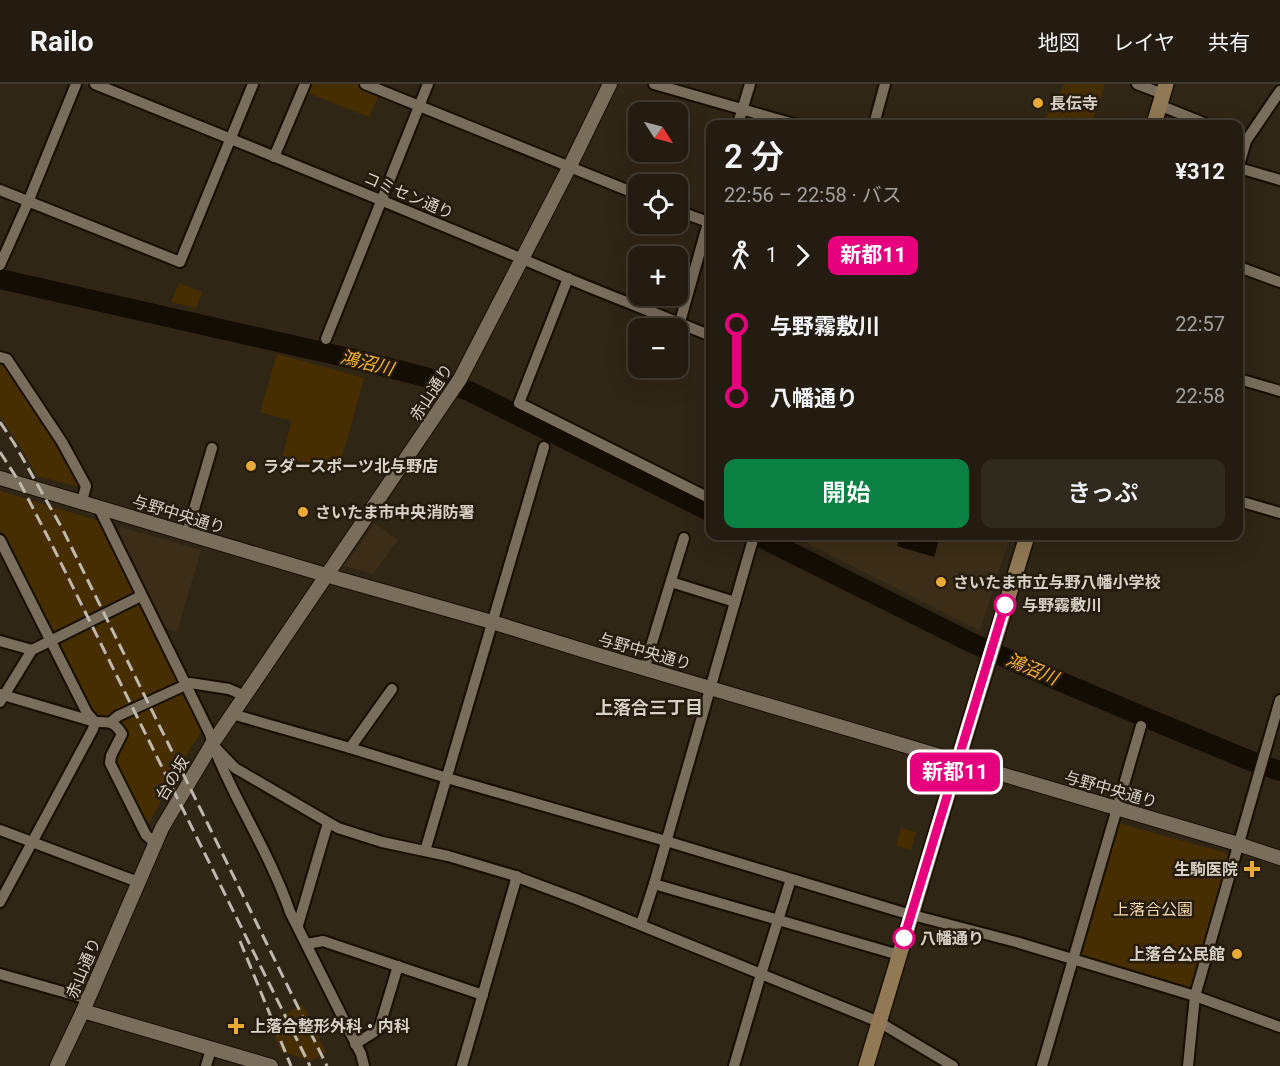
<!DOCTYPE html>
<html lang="ja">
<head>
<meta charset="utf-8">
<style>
	body { margin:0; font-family:Roboto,"Noto Sans JP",sans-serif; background:#30291e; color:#f1f3f6; height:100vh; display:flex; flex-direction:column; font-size:22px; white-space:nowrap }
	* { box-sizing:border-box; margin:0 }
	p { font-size:20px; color:#a3a19f }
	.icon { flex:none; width:33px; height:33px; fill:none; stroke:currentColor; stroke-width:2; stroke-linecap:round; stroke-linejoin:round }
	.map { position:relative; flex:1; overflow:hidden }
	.panel { position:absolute; left:706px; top:36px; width:537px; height:420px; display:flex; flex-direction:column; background:#241c10; border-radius:12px; box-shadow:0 6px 24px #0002,0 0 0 2px #413a30 }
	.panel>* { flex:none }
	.badge { padding:0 12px; border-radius:9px; font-size:21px; line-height:39px }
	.needle { width:39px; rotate:126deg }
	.fabs { position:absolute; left:628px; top:18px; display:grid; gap:12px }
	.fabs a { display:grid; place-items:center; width:60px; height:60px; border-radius:12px; background:#241c10; box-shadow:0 6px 24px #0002,0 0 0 2px #413a30; font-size:30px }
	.map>.badge { position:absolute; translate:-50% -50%; box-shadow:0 0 0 3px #fff }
	.legs { display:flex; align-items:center; gap:9px; height:66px; padding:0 18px; font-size:20px }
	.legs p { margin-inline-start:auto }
	.head { display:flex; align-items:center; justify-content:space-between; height:102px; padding:0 18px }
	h1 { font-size:33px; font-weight:600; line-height:45px }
	.action { display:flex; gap:12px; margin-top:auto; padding:12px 18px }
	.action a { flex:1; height:69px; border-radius:12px; background:#0b8043; color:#fff; font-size:24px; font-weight:600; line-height:69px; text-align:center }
	.action a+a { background:#30291e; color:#f1f3f6 }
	ul { padding:0 18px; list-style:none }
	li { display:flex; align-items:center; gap:21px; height:72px; font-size:22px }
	li i { display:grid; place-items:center; width:9px; height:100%; margin:0 8px; background:currentColor }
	li i::after { content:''; width:15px; height:15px; margin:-8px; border:4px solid; border-radius:50%; background:#241c10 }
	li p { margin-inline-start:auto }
	li:first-child i { background:linear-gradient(#0000 50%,currentColor 0) }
	li:last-child i { background:linear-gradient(currentColor 50%,#0000 0) }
	header { display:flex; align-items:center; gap:36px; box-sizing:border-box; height:84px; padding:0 30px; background:#241c10; border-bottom:2px solid #413a30 }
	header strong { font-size:28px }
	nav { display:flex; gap:33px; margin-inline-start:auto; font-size:21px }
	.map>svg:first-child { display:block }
	.built { fill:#3b2d17 }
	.green { fill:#472e00 }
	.water { fill:#140d03 }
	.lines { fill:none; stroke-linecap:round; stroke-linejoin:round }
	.river { stroke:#140d03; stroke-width:20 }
	.minor-casing { stroke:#170e02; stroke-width:14 }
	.tertiary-casing { stroke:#170e02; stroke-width:16 }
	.secondary-casing { stroke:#170e02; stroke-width:18 }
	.minor { stroke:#796d5b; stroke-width:10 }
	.tertiary { stroke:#796d5b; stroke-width:14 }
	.secondary { stroke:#907954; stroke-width:15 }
	.rail { stroke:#bfb8ad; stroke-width:3; stroke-dasharray:12 6; stroke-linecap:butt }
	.line-1-casing { stroke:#fff; stroke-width:14 }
	.line-1 { stroke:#e6007e; stroke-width:9 }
	.poi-dot { fill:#eaaa38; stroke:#261c0d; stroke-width:2 }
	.stop-1-dot { fill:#fff; stroke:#e6007e; stroke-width:3 }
	.labels { text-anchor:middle; stroke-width:5; stroke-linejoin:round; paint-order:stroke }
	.poi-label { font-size:16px; font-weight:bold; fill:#d8d1c7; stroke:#261c0d; text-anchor:start }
	.street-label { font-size:16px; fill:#d8d1c7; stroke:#261c0d }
	.stop-label { font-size:16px; font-weight:bold; fill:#d8d1c7; stroke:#261c0d; text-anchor:start }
	.park-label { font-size:16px; fill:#f6d9af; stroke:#261c0d }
	.water-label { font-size:18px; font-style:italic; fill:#fdb62e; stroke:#261c0d }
	.neighbourhood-label { font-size:18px; font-weight:bold; fill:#d8d1c7; stroke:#261c0d }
</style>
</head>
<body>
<header>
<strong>Railo</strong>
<nav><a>地図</a><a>レイヤ</a><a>共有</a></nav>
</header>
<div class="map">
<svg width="1280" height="982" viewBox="0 0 1280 982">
	<rect width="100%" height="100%" fill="#302616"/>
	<g class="built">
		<polygon points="375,439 398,456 373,490 344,482"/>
		<polygon points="121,443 201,466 177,548 162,543 116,449"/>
		<polygon points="793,452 1010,452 980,547"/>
	</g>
	<g class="green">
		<polygon points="308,0 358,0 380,9 369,33 308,9 306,4"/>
		<polygon points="1064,0 1105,0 1091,40 1043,40"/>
		<polygon points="179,199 202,208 196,224 171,218"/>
		<polygon points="277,270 364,294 338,388 282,372 292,337 260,328"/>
		<polygon points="0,276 4,277 36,321 82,404 37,392 21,364 0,333"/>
		<path d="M 0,407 L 99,437 L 202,647 L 186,671 L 146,744 L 116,683 L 115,673 L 127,648 L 104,635 L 94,631 L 61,564 C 61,554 58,549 50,544 L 0,445 Z"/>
		<polygon points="1118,739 1230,770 1191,904 1078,873"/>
		<polygon points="901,744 916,748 911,766 896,762"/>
		<polygon points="303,921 326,968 311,977 281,967 268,938"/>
	</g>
	<polygon class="water" points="900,452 924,452 939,456 934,473 897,462"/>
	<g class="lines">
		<g class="river">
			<polyline points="0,195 367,278 429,294 469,307 711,428"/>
			<polyline points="758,452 970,558 1019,580 1142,632 1251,677 1280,687"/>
		</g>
		<g class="minor-casing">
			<g id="minor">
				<path d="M 95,0 C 253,64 411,127 567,194 C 615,214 663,232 711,252"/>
				<polyline points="365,0 639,111"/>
				<polyline points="654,0 794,40"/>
				<polyline points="1137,0 1163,10"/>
				<polyline points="1159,21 1206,40"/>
				<polyline points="738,40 750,0"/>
				<polyline points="874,40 885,0"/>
				<polyline points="274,73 305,0"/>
				<polyline points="1239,81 1246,57 1280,7"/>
				<polyline points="1239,84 1280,96"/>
				<polyline points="0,106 180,178 253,0"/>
				<polyline points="678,127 711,139"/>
				<polyline points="0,181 28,118 76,0"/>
				<polyline points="1239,183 1280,198"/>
				<polyline points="568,194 519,319 711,415"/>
				<polyline points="680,238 711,128"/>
				<polyline points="326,255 428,0"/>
				<polyline points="0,273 7,275 62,358 86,402 82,417"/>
				<polyline points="1239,295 1280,307"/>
				<polyline points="1239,417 1280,429"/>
				<path d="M 98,422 L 210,650 C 215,671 226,691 235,710 C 254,748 276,787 290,828 L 361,970 L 364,982"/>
				<polyline points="187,449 212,364"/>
				<polyline points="0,456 87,629 95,638"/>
				<polyline points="671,498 735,518"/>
				<polyline points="0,557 32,566"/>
				<polyline points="644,585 684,454"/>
				<path d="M 0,610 L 95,638 C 109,638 114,637 122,650 L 111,672 L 110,679 L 146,751 L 155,759"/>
				<polyline points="0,618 32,566 141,512"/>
				<polyline points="232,630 350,664 447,694 666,757 901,828 1016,858 1195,912 1280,943"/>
				<polyline points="111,638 118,632 190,599 229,605 245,612"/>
				<polyline points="212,660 235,684 338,744 382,758 448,772 512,791 579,816 879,938 953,982"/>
				<polyline points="350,664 392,605"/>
				<polyline points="0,746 138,798"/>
				<polyline points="425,767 544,363"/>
				<polyline points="654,800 899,871"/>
				<polyline points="0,818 93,645 95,638"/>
				<polyline points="641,840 654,800 754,452"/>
				<polyline points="298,841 328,739"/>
				<polyline points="307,860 323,857 483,911"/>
				<polyline points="0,890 88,915"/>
				<polyline points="355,960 379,945 398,882"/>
				<polyline points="206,982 211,965"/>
				<polyline points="462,982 517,792"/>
				<polyline points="734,982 761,890 791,795"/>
				<polyline points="1042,982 1141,642"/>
				<polyline points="1188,982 1195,912 1280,616"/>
			</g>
		</g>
		<g class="tertiary-casing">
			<g id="tertiary">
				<polyline points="0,394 336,494 492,538 595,570 1238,760 1280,774"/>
				<polyline points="83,927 271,982"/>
				<polyline points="57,982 83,927 162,744 212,660 460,295 570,82 610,0"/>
			</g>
		</g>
		<g class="secondary-casing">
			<g id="secondary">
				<polyline points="1154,40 1166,0"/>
				<polyline points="866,982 962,663 1027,452"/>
			</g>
		</g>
		<use href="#minor" class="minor"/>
		<use href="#tertiary" class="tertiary"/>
		<use href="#secondary" class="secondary"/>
		<g class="rail">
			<polyline points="0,338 14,359 63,446 327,982"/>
			<polyline points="0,368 20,399 54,465 310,982"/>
			<polyline points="240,857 291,982"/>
		</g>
	</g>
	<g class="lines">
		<g class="line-1-casing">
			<polyline id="line-1" points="904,854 1005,521"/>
		</g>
		<use href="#line-1" class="line-1"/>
	</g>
	<g class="poi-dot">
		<circle cx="1038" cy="19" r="6"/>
		<circle cx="251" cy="382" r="6"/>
		<circle cx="303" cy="428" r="6"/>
		<circle cx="941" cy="498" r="6"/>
		<path d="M1249 776h6v6h6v6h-6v6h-6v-6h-6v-6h6z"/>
		<circle cx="1237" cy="870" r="6"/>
		<path d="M233 933h6v6h6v6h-6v6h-6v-6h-6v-6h6z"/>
	</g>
	<g class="stop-1-dot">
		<circle cx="1005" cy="521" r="10"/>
		<circle cx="904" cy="854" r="10"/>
	</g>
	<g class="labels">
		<g class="poi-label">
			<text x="1050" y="25">長伝寺</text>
			<text x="263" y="388">ラダースポーツ北与野店</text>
			<text x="315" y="434">さいたま市中央消防署</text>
			<text x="953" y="504">さいたま市立与野八幡小学校</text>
			<text x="1238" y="791" text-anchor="end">生駒医院</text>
			<text x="1225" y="876" text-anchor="end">上落合公民館</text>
			<text x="250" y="948">上落合整形外科・内科</text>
		</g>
		<g class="street-label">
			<text transform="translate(409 111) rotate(23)" y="6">コミセン通り</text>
			<text transform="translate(431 308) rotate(-57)" y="6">赤山通り</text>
			<text transform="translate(179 430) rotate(17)" y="6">与野中央通り</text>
			<text transform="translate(645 567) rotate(16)" y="6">与野中央通り</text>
			<text transform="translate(172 694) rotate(-59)" y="6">台の坂</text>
			<text transform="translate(1111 705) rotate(16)" y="6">与野中央通り</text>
			<text transform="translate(83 884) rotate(-67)" y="6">赤山通り</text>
		</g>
		<g class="stop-label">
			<text x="1022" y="527">与野霧敷川</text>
			<text x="920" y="860">八幡通り</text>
		</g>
		<g class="park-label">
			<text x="1153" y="831">上落合公園</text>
		</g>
		<g class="water-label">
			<text transform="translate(367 279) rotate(14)" y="6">鴻沼川</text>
			<text transform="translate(1032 585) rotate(23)" y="6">鴻沼川</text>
		</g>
		<g class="neighbourhood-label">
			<text x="649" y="630">上落合三丁目</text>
		</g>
	</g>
</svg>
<div class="fabs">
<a><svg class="needle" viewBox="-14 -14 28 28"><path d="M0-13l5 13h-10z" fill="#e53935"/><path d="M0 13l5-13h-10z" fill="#a3a19f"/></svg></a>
<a><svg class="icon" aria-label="locate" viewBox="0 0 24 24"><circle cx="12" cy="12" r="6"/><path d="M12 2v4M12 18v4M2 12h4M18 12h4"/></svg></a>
<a>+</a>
<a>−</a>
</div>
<b class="badge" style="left:955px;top:688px;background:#e6007e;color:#fff">新都11</b>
<section class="panel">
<div class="head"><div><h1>2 分</h1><p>22:56 – 22:58 · バス</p></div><b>¥312</b></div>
<div class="legs"><svg class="icon" aria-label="walk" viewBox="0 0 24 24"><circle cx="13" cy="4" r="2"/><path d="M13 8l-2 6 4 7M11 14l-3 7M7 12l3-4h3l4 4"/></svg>1<svg class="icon" aria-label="forward" viewBox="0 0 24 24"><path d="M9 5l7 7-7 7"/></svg><b class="badge" style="background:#e6007e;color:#fff">新都11</b></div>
<ul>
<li><i style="color:#e6007e"></i><b>与野霧敷川</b><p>22:57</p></li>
<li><i style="color:#e6007e"></i><b>八幡通り</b><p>22:58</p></li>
</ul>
<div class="action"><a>開始</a><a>きっぷ</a></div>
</section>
</div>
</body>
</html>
